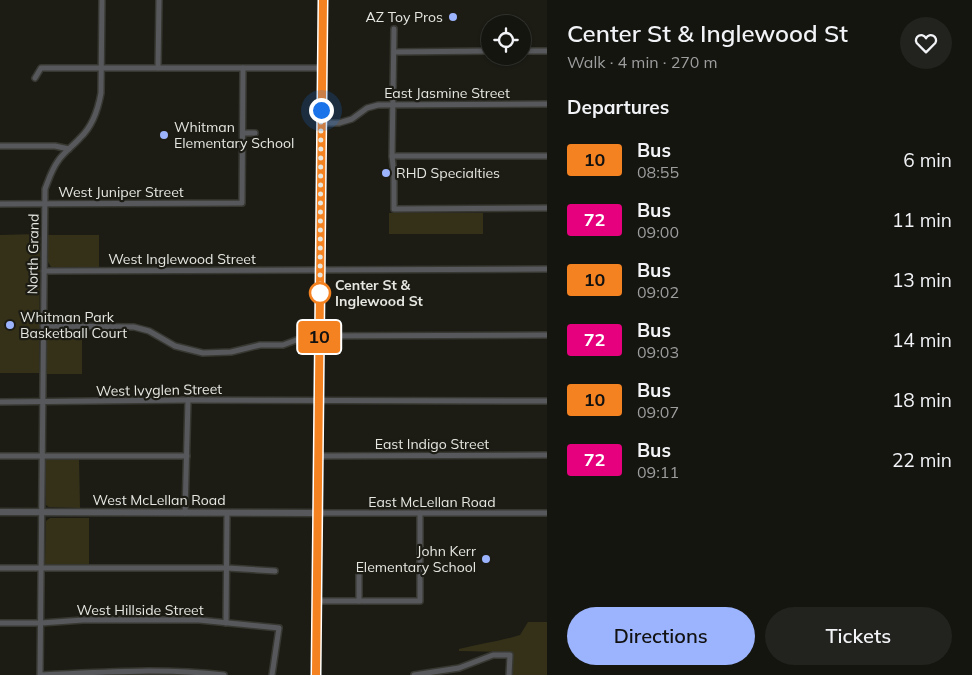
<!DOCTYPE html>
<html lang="en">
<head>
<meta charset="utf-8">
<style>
	body { margin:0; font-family:Mulish,sans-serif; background:#22221e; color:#f1f3f6; height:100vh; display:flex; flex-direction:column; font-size:19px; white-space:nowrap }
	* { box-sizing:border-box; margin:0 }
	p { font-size:16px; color:#9d9f9f }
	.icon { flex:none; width:28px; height:28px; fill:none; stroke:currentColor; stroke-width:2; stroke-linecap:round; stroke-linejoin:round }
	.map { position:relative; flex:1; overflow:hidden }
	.drawer { display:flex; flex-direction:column; background:#151510; width:425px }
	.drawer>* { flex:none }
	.badge { padding:0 10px; border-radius:4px; font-size:18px; line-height:32px }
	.controls { position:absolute; left:481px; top:15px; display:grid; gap:10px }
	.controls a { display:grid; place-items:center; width:50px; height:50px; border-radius:50%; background:#151510; box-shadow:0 1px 4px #0004,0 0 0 1px #343430; font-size:25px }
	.you { position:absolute; width:25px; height:25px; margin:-12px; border:4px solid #fff; border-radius:50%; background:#1a73e8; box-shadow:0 0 0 8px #1a73e833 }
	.map>.badge { position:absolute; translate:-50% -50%; box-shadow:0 0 0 2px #fff }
	h2 { padding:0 20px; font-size:19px; line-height:45px }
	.round { display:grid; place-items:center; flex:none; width:52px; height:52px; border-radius:26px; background:#22221e }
	.head { display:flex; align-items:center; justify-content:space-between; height:85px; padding:0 20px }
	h1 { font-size:24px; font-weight:600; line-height:38px }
	.action { display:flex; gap:10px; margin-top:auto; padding:10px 20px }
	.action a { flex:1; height:58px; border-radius:30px; background:#9cb4fd; color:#111; font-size:20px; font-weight:600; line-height:58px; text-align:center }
	.action a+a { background:#22221e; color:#f1f3f6 }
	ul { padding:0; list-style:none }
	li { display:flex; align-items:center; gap:15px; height:60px; padding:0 20px }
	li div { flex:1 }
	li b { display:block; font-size:19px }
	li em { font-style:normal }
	li .badge { min-width:55px; font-weight:700; text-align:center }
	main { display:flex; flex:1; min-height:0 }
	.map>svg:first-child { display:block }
	.green { fill:#353118 }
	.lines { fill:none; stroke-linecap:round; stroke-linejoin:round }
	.minor-casing { stroke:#383832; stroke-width:8 }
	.tertiary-casing { stroke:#383832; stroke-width:9 }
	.minor { stroke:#57585b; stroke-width:5 }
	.tertiary { stroke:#57585b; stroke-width:6 }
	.line-casing { stroke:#fff; stroke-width:11 }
	.line { stroke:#f58220; stroke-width:8 }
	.walk { stroke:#e7e7e2; stroke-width:5; stroke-dasharray:0 9 }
	.poi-dot { fill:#9cb4fd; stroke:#1c1c15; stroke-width:2 }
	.stop-dot { fill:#fff; stroke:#f58220; stroke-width:2.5 }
	.labels { text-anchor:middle; stroke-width:4.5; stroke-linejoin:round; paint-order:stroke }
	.poi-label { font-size:14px; fill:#e7e7e2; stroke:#1c1c15; text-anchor:start }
	.street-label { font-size:14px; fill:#e7e7e2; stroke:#1c1c15 }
	.stop-label { font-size:14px; font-weight:bold; fill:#e7e7e2; stroke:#1c1c15; text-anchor:start }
</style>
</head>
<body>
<main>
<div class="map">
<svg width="547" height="675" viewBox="0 0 547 675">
	<rect width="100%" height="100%" fill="#1c1c15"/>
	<g class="green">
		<rect x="389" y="213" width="94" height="21"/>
		<polygon points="40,234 39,373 0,373 0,235"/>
		<polygon points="48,235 99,235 99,267 51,267 48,262"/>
		<polygon points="82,328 82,374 47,374 47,333 49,329"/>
		<polygon points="46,460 79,460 80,508 49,507 46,505"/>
		<polygon points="50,518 89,518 89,564 45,564 46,521"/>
		<path d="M 528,622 L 547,622 L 547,675 L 512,675 L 512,659 L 507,652 L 459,651 L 459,649 C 480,644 501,641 520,635 Z"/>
	</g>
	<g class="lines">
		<g class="minor-casing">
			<g id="minor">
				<path d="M 102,0 L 101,93 C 98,110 93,126 80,138 C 73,146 64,152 58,161 C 52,169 49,179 45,189 L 40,675 C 101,672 163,668 224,675"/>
				<polyline points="394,29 392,156 394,175 394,209 547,208"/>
				<polyline points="522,51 547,51"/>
				<polyline points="394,52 490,51"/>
				<polyline points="158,68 159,0"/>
				<polyline points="35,78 41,68 322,68"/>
				<polyline points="321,123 339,123 352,119 367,108 378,105 547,104"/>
				<polyline points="243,133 255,133"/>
				<polyline points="0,146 55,146 69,149"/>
				<polyline points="392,156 547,156"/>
				<polyline points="0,204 242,203 243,68"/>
				<polyline points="44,271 547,269"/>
				<polyline points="43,326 134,327 149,331 175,346 203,353 231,352 260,345 283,345 307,336 547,335"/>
				<polyline points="0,402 188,400 547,401"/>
				<polyline points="0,456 187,456"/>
				<polyline points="318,456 547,455"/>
				<polyline points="185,513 188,400"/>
				<polyline points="317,513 547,513"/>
				<polyline points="0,568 227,568 275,571"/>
				<polyline points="317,601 420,601 420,513"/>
				<polyline points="359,601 359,575"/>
				<polyline points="0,623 41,623 83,620 199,620 279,628 272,675"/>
				<polyline points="226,623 227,513"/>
				<polyline points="414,675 459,668 493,655 510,655 509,675"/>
			</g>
		</g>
		<g class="tertiary-casing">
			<g id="tertiary">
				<polyline points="0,512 317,513"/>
				<polyline points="316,675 323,0"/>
			</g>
		</g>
		<use href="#minor" class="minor"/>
		<use href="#tertiary" class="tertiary"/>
	</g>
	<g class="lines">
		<g class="line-casing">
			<polyline id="line" points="316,675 323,0"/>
		</g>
		<use href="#line" class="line"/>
		<polyline class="walk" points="320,293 321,110"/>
	</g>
	<g class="poi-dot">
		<circle cx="453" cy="17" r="5"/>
		<circle cx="164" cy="135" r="5"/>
		<circle cx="386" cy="173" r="5"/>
		<circle cx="10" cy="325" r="5"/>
		<circle cx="486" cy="559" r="5"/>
	</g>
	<circle class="stop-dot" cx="320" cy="293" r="10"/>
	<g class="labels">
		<g class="poi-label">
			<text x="443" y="22" text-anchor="end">AZ Toy Pros</text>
			<text x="174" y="132">Whitman<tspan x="174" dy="16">Elementary School</tspan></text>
			<text x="396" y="178">RHD Specialties</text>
			<text x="20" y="322">Whitman Park<tspan x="20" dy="16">Basketball Court</tspan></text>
			<text x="476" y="556" text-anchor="end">John Kerr<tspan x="476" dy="16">Elementary School</tspan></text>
		</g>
		<g class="street-label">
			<text x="447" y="98">East Jasmine Street</text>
			<text x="121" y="197">West Juniper Street</text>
			<text transform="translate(33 254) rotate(-89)" y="5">North Grand</text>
			<text x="182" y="264">West Inglewood Street</text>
			<text transform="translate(159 390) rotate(-1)" y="5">West Ivyglen Street</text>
			<text x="432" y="449">East Indigo Street</text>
			<text x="159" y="505">West McLellan Road</text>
			<text x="432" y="507">East McLellan Road</text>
			<text x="140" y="615">West Hillside Street</text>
		</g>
		<g class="stop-label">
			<text x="335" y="290">Center St &amp;<tspan x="335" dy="16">Inglewood St</tspan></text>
		</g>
	</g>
</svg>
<div class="controls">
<a><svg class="icon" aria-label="locate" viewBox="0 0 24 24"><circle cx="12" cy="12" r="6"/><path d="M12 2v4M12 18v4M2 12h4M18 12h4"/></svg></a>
</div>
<div class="you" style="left:321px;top:110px"></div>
<b class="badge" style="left:319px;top:337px;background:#f58220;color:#111">10</b>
</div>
<section class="drawer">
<div class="head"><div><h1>Center St &amp; Inglewood St</h1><p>Walk · 4 min · 270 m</p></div><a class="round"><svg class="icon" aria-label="heart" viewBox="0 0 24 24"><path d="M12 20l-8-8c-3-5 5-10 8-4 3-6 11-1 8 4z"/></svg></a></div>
<h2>Departures</h2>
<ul>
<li><span class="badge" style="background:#f58220;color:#111">10</span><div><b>Bus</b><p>08:55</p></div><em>6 min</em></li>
<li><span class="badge" style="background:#e6007e;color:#fff">72</span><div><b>Bus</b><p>09:00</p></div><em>11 min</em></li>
<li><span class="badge" style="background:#f58220;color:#111">10</span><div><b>Bus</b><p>09:02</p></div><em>13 min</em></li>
<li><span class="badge" style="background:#e6007e;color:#fff">72</span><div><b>Bus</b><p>09:03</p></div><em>14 min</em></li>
<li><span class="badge" style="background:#f58220;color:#111">10</span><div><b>Bus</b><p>09:07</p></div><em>18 min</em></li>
<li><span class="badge" style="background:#e6007e;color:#fff">72</span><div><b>Bus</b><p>09:11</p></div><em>22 min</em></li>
</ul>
<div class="action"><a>Directions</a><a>Tickets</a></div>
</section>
</main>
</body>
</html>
